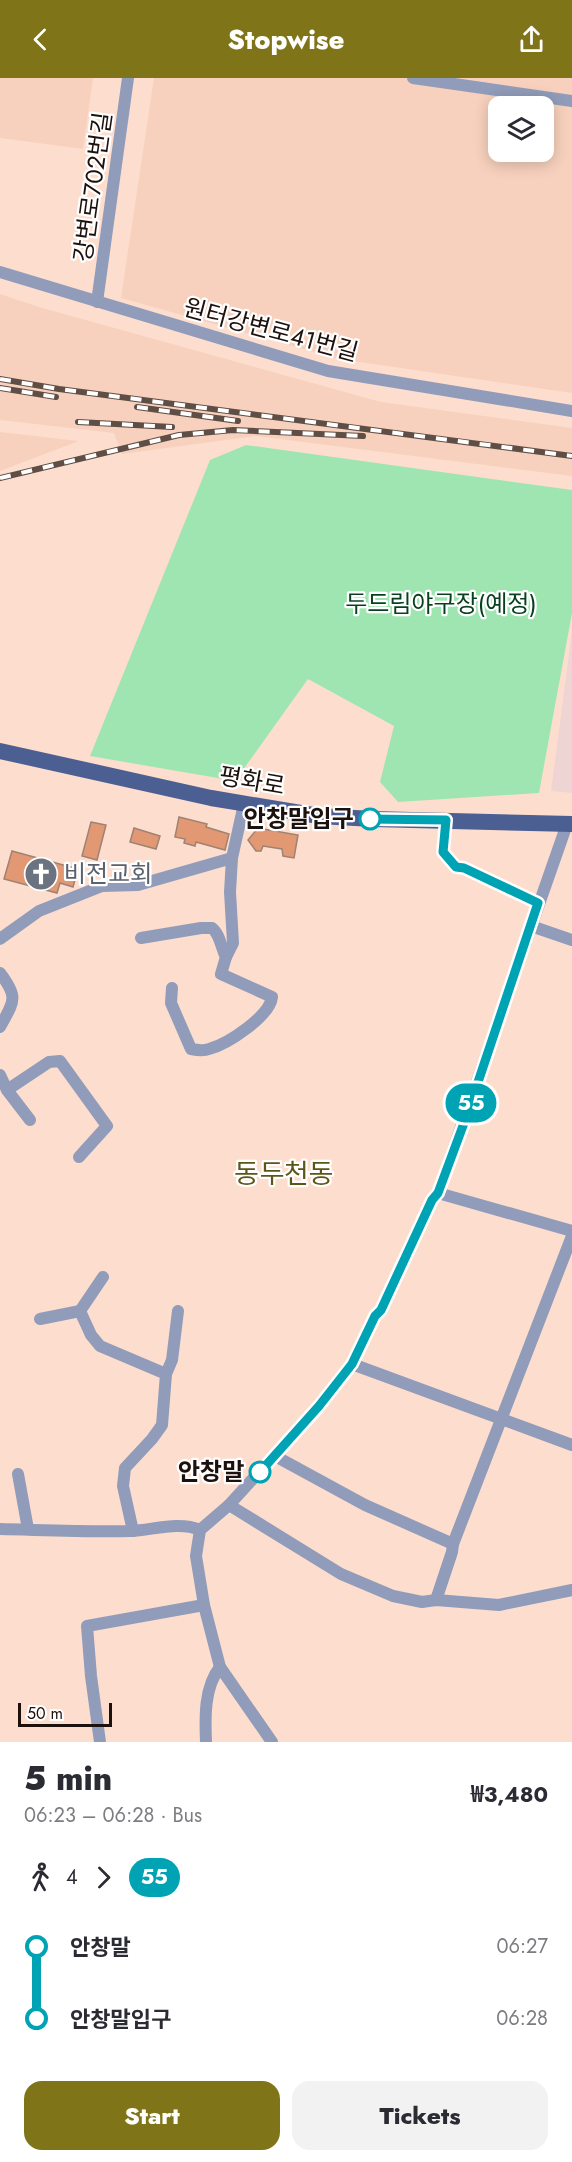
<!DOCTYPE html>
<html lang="en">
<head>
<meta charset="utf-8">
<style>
	body { margin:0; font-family:Jost,"Noto Sans KR",sans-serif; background:#f2f2f3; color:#2b2b33; height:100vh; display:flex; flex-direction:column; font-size:22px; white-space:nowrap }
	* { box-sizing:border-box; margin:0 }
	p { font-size:20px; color:#7c7c81 }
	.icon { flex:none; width:33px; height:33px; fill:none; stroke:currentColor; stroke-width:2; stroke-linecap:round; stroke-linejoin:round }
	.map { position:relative; height:1664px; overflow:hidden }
	.details { display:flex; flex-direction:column; background:#fff; flex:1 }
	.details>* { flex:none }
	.badge { padding:0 12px; border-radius:20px; font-size:21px; line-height:39px }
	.tools { position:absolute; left:488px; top:18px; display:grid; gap:12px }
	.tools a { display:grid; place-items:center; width:66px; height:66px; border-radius:12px; background:#fff; box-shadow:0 3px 15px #0003; font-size:30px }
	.scale { position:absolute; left:18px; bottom:15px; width:94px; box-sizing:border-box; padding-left:6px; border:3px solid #1c110c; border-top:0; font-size:16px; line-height:21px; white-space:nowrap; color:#1c110c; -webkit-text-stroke:4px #fff; paint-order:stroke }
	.map>.badge { position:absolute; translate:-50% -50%; box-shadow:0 0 0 3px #fff }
	.legs { display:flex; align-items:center; gap:9px; height:66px; padding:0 24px; font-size:20px }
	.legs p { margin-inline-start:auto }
	.summary { display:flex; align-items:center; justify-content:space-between; height:102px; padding:0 24px }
	h1 { font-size:33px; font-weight:800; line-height:45px }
	.cta { display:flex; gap:12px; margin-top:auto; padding:12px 24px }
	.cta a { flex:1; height:69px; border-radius:18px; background:#7f7518; color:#fff; font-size:24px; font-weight:800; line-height:69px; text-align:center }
	.cta a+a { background:#f2f2f3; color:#2b2b33 }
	ul { padding:0 24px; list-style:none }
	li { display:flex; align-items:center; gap:21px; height:72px; font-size:22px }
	li i { display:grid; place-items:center; width:9px; height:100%; margin:0 8px; background:currentColor }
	li i::after { content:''; width:15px; height:15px; margin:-8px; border:4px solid; border-radius:50%; background:#fff }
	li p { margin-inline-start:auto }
	li:first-child i { background:linear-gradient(#0000 50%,currentColor 0) }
	li:last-child i { background:linear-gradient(currentColor 50%,#0000 0) }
	header { display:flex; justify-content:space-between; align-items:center; height:78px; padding:0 24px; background:#7f7518; color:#fff; font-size:27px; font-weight:800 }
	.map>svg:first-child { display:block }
	.built { fill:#f7d1bd; fill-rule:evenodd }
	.education { fill:#efd4d4 }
	.green { fill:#9fe5b1 }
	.building { fill:#e29973; stroke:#9e8273; stroke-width:1.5 }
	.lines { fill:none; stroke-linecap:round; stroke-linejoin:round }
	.minor { stroke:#919cba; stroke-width:12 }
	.major { stroke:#4c5f93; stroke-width:16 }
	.rail-casing { stroke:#5f4e45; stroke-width:6 }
	.rail { stroke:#fff; stroke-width:4; stroke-dasharray:11; stroke-linecap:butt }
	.line-1-casing { stroke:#fff; stroke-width:14 }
	.line-1 { stroke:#00a3b4; stroke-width:9 }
	.stop-1-dot { fill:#fff; stroke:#00a3b4; stroke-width:3 }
	.labels { text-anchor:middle; stroke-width:4.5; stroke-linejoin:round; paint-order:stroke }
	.street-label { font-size:24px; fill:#1c110c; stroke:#fff }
	.park-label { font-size:24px; fill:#083f1f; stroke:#fff }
	.stop-label { font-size:24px; font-weight:bold; fill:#1c110c; stroke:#fff; text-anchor:end }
	.worship-label { font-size:24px; fill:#5b616d; stroke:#fff; text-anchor:start }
	.quarter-label { font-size:27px; fill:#5d5619; stroke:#fff }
</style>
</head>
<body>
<header><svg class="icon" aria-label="back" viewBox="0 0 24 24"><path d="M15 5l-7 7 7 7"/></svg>Stopwise<svg class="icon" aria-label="share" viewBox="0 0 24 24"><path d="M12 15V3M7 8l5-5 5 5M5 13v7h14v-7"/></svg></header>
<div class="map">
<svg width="572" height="1664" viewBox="0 0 572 1664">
	<rect width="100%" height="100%" fill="#fddece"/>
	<g class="built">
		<polygon points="0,0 93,0 83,71 0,60"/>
		<path d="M 154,0 L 572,0 L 572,315 L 339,281 L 121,220 ZM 498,28 L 543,28 L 543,74 L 498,74 Z"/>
		<polygon points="0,216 39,229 381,324 572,350 572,398 256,358 122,376 114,355 0,342"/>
		<polygon points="0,354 79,363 0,393"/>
	</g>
	<polygon class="education" points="572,553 572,715 551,713"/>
	<polygon class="green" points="246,367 572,412 572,535 539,715 398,724 380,704 394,648 308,601 235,703 90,678 210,382"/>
	<g class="building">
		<polygon points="179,739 207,746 206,749 229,756 225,772 196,764 195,768 184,765 185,761 175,759"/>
		<polygon points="91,744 106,747 97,782 82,778"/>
		<polygon points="134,750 160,758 156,771 130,764"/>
		<polygon points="258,750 298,757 294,780 283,778 282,771 263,768 261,773 256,773 248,762"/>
		<polygon points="12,773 78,791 73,809 60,805 57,815 4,801"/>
	</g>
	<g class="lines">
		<g class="minor">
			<polyline points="413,0 572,23"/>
			<polyline points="0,194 328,293 572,333"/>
			<polyline points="97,224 128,0"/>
			<polyline points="446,742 443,774 456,789 464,790 538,825"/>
			<polyline points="531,848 572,862"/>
			<path d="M 141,860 L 201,850 L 212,850 C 220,856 221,870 226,879"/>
			<polyline points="0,861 39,833 102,808 138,807 232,780"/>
			<path d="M 0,895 C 19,920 14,923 0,949"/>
			<path d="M 172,910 L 171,925 L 191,971 C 196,972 204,973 209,971 C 228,966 270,938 272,919 L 221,896 L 226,879 L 233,865 L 230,814 L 232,780 L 244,726"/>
			<polyline points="0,997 7,1012 30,1042"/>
			<polyline points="7,1012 49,984 60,983 107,1048 79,1079"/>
			<polyline points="438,1115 572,1153"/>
			<polyline points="80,1233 91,1257 100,1268 166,1296"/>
			<polyline points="40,1241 80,1233 103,1199"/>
			<polyline points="352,1286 572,1367"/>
			<polyline points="275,1378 365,1427 453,1466"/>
			<polyline points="18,1396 28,1451"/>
			<polyline points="229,1427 341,1496 393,1518 422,1524 436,1522 499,1527 572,1512"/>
			<path d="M 0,1451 C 44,1452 87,1454 131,1453 C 153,1452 179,1443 200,1452"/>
			<polyline points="133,1453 123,1408 125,1390 152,1361 162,1347 166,1296 172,1282 178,1233"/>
			<polyline points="436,1522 452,1474 453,1466 572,1158"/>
			<polyline points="100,1664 91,1598 87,1548 204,1527"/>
			<path d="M 206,1664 C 205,1640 204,1609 220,1589"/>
			<polyline points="272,1664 220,1589 204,1527 196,1478 200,1452 229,1427 319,1328 352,1286 375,1238 381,1232 432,1122 438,1115 567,746"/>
		</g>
		<polyline class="major" points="0,673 211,720 319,738 373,741 572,746"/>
		<g class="rail-casing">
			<g id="rail">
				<polyline points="0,301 59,311 572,378"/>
				<polyline points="0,310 56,319"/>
				<polyline points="137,329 238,343"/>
				<polyline points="78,344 172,349"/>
				<polyline points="0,400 179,357 233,352 363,358"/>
			</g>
		</g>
		<use href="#rail" class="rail"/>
	</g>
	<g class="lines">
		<g class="line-1-casing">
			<polyline id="line-1" points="260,1394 319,1328 352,1286 375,1238 381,1232 432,1122 438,1115 467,1037 538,825 464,790 456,789 443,774 446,742 370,741"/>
		</g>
		<use href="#line-1" class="line-1"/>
	</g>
	<defs>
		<g id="church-disc" transform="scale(1.725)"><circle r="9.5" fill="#6b7280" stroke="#fff"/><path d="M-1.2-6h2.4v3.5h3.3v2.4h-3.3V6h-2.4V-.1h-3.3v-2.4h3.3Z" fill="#fff"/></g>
	</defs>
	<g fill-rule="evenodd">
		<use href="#church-disc" x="41" y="796"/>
	</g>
	<g class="stop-1-dot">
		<circle cx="370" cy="741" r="10"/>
		<circle cx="260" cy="1394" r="10"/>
	</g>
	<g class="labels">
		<g class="street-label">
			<text transform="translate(93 109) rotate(-82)" y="8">강변로702번길</text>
			<text transform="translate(271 252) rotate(15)" y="8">원터강변로41번길</text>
			<text transform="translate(252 703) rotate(10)" y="8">평화로</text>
		</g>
		<g class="park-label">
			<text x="441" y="534">두드림야구장(예정)</text>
		</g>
		<g class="stop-label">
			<text x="354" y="749">안창말입구</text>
			<text x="244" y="1402">안창말</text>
		</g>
		<g class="worship-label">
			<text x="64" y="804">비전교회</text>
		</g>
		<g class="quarter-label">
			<text x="284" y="1105">동두천동</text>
		</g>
	</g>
</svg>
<div class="tools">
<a><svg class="icon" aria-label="layers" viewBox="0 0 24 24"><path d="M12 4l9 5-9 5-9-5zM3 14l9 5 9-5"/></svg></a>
</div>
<div class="scale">50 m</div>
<b class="badge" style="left:471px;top:1025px;background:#00a3b4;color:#fff">55</b>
</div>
<section class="details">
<div class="summary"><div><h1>5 min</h1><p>06:23 – 06:28 · Bus</p></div><b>₩3,480</b></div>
<div class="legs"><svg class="icon" aria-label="walk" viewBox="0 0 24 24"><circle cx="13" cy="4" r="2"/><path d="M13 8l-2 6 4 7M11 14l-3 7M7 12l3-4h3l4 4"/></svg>4<svg class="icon" aria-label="forward" viewBox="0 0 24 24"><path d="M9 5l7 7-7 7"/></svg><b class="badge" style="background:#00a3b4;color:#fff">55</b></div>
<ul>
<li><i style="color:#00a3b4"></i><b>안창말</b><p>06:27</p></li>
<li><i style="color:#00a3b4"></i><b>안창말입구</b><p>06:28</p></li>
</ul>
<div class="cta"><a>Start</a><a>Tickets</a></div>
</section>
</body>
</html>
